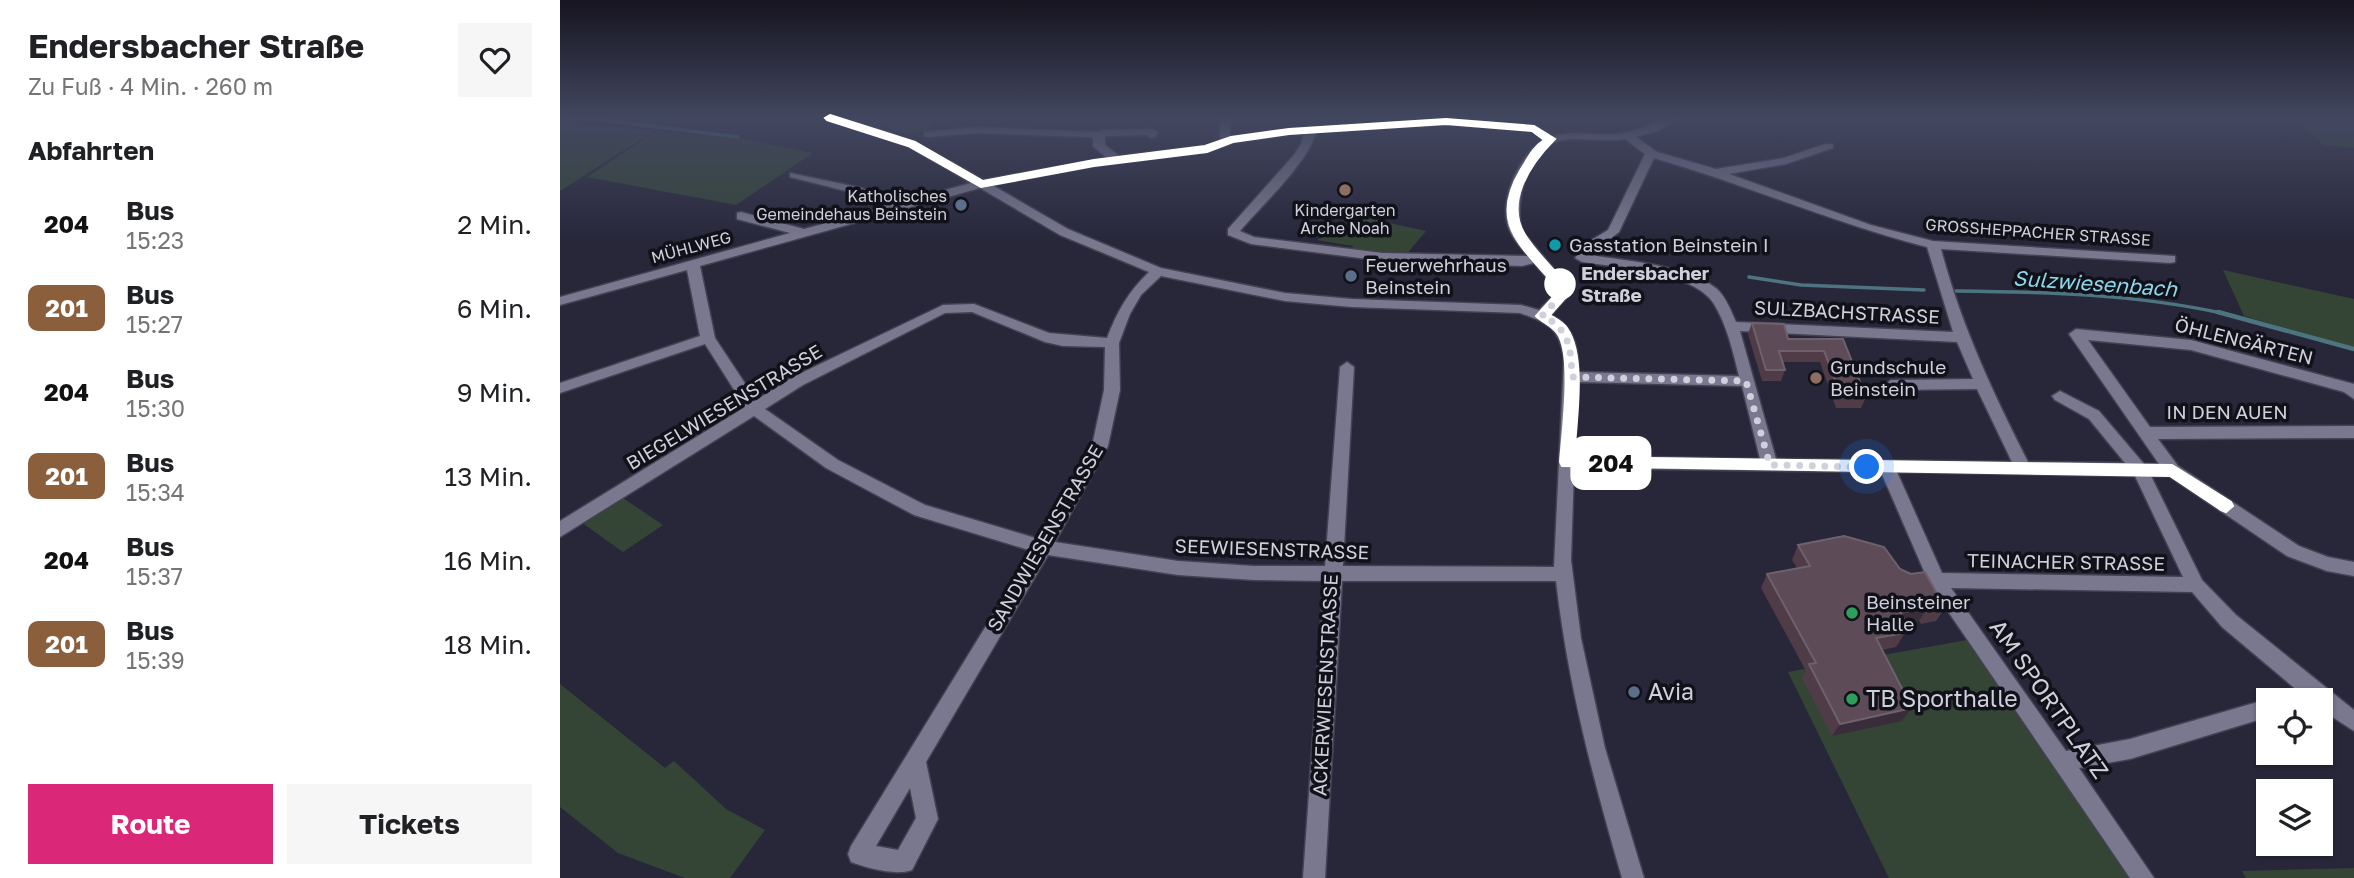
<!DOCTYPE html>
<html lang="de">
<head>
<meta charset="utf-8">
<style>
	body { margin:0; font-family:"Golos Text",sans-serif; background:#f6f6f6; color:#202124; height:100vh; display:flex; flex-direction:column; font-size:26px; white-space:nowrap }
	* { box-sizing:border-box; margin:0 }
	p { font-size:23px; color:#757577 }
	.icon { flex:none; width:38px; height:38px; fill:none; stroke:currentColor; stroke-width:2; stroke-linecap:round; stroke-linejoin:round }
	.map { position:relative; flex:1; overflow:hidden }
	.details { display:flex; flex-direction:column; background:#fff; width:560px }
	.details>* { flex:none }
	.badge { padding:0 14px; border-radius:10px; font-size:24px; line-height:46px }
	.buttons { position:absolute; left:1696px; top:688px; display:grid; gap:14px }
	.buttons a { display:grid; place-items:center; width:77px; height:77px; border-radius:0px; background:#fff; box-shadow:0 2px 5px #0004; font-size:35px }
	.you { position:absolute; width:35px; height:35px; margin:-18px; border:5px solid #fff; border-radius:50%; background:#1a73e8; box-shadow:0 0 0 10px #1a73e833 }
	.map>.badge { position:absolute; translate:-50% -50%; box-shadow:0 0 0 4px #fff }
	h2 { padding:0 28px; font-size:26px; line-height:63px }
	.round { display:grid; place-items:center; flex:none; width:74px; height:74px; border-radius:0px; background:#f6f6f6 }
	.head { display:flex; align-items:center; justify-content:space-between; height:119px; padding:0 28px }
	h1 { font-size:33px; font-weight:700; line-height:52px }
	.primary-button { display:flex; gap:14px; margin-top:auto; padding:14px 28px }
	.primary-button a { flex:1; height:80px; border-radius:0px; background:#db2777; color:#fff; font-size:28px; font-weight:700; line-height:80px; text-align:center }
	.primary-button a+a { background:#f6f6f6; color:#202124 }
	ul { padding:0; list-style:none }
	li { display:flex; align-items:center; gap:21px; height:84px; padding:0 28px }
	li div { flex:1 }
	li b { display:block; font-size:26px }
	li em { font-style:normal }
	li .badge { min-width:77px; font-weight:700; text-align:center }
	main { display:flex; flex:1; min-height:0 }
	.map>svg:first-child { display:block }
	.green { fill:#344536 }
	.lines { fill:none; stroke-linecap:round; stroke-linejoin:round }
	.stream-far1 { stroke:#4d7580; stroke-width:3.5 }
	.stream { stroke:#4d7580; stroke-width:4.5 }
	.minor-casing { stroke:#434152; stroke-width:3 }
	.minor { fill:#79788f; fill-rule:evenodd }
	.wall { fill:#503c47 }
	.shaded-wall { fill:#3a2d3b }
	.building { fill:#5d4c57; stroke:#6f616c; stroke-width:2 }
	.line { fill:#fff; stroke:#fff; stroke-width:2 }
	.walk { stroke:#d0d0dc; stroke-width:7; stroke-dasharray:0 12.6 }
	.education-dot { fill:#8d6e63; stroke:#111119; stroke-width:2.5 }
	.service-dot { fill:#5c6f8a; stroke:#111119; stroke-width:2.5 }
	.culture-dot { fill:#0f9aa8; stroke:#111119; stroke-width:2.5 }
	.stop-dot { fill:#fff; stroke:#fff; stroke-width:3.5 }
	.leisure-dot { fill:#2e9e5b; stroke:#111119; stroke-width:2.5 }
	.labels { text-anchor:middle; stroke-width:7; stroke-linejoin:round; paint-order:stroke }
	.far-poi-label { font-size:16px; fill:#d0d0dc; stroke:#111119; text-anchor:end }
	.far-street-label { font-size:16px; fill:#d0d0dc; stroke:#111119 }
	.poi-label { font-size:19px; fill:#d0d0dc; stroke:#111119; text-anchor:start }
	.stop-label { font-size:19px; font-weight:bold; fill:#d0d0dc; stroke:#111119; text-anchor:start }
	.street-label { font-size:19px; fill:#d0d0dc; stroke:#111119 }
	.water-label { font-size:21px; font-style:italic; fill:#8ed7eb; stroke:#111119 }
	.near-poi-label { font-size:23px; fill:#d0d0dc; stroke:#111119; text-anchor:start }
	.near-street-label { font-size:23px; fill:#d0d0dc; stroke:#111119 }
</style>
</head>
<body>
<main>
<section class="details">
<div class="head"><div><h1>Endersbacher Straße</h1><p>Zu Fuß · 4 Min. · 260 m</p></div><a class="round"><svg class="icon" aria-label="heart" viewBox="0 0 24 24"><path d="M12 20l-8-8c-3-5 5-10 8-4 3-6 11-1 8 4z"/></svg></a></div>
<h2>Abfahrten</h2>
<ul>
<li><span class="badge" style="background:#fff;color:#111">204</span><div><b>Bus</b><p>15:23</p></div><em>2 Min.</em></li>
<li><span class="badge" style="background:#8b5e3c;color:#fff">201</span><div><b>Bus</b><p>15:27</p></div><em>6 Min.</em></li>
<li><span class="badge" style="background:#fff;color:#111">204</span><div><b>Bus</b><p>15:30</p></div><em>9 Min.</em></li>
<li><span class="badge" style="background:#8b5e3c;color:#fff">201</span><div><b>Bus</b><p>15:34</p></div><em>13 Min.</em></li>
<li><span class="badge" style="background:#fff;color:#111">204</span><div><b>Bus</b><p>15:37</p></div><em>16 Min.</em></li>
<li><span class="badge" style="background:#8b5e3c;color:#fff">201</span><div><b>Bus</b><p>15:39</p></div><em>18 Min.</em></li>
</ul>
<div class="primary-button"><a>Route</a><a>Tickets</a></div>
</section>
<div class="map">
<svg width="1794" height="878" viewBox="0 0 1794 878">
	<rect width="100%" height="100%" fill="#28273a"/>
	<g class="green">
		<polygon points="296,118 378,118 366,132 347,133"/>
		<polygon points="1735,118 1794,118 1794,148 1763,145"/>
		<polygon points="0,122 94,131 0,191"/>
		<polygon points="96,131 183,139 253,153 176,205 27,177"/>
		<polygon points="802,217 866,231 845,256 791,251 793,246 757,240"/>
		<polygon points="1663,270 1794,299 1794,348 1684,316"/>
		<polygon points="60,496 103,525 63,552 21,522"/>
		<polygon points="1407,640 1571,878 1329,878 1228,672"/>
		<polygon points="0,684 105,768 114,761 166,809 205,830 170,878 125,878 58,853 0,807"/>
		<polygon points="1794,868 1794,878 1686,878 1682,871"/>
	</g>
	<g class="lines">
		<g class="stream-far1">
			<polyline points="0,118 35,119 178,137"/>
			<polyline points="1189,277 1241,285 1364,290"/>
			<path d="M 1395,291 C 1487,292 1576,294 1666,314"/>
		</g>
		<polyline class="stream" points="1658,312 1794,349"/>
		<g class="minor-casing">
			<path id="minor" d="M 265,118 C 317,118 378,154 423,180 L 547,158 L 533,146 L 533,138 L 528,137 L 418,133 L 368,137 L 364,136 L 364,132 L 418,127 L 537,132 L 542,130 L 592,129 L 598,132 L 595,137 L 591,138 L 586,135 L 545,136 L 545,145 L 559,156 L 645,146 L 660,140 L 660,118 L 670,118 L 670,137 C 725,128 954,102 992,136 C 1016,130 1041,137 1065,133 C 1084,129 1100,118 1119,118 L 1100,130 L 1076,137 L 1097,152 L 1156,169 L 1224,158 L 1265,144 L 1273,144 L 1273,148 L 1226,164 L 1169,174 L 1311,225 L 1373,241 L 1615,256 L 1615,262 L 1610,263 L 1381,249 C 1401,325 1433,393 1468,462 L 1565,463 L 1529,419 L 1495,400 L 1492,396 L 1500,391 L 1539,411 L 1584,464 L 1599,464 L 1509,334 L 1516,329 L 1631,340 L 1794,384 L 1794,399 L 1784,392 L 1631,350 L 1528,340 L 1590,427 L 1794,426 L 1794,438 L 1598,439 L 1618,466 L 1739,546 L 1768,557 L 1794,562 L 1794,576 L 1767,571 L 1727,556 L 1609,476 L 1591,476 L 1642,580 L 1676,615 L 1794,710 L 1794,731 L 1760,709 L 1760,700 L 1727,700 L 1730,694 L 1738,691 L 1662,627 L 1632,592 L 1391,588 L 1506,751 L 1570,739 L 1708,699 L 1711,700 L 1708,700 L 1708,717 L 1570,759 L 1519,768 L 1594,878 L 1570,878 L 1370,585 L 1321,472 L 1014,468 L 1011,560 L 1021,638 L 1045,748 L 1084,878 L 1062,878 C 1033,778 1008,685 996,581 L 782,581 L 765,878 L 743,878 L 764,581 L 694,580 L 618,575 L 488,555 L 366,762 L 378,819 L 352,870 C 336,876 307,868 291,862 L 288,854 L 291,846 L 472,551 L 354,515 L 266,468 L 194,416 L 0,537 L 0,521 L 185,407 L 145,344 L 0,393 L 0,383 L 140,336 L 127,270 L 0,305 L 0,297 L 230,233 L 177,219 L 177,213 L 181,212 L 244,229 L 322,208 L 294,193 L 230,177 L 230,173 L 302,188 L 334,204 L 411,183 L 348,146 L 266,120 ZM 886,125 L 965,130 L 976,133 L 983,140 C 959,156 938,200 949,229 C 953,239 961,248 968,256 L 823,253 L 694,237 L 680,231 C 702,205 748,163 756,132 ZM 744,133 L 741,144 L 734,155 L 668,229 L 668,235 L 691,244 L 823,261 L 962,266 L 974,263 L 994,286 L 993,296 L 979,310 L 961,305 L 792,299 L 725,293 L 601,268 L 508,229 L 432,185 L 534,166 L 647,152 L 673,143 ZM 1065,139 L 1085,154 L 1048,230 L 1025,244 L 1015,258 L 1022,262 C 1056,267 1135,272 1154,304 C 1167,325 1173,352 1179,376 L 1018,372 C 1019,349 1014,326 991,315 L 1007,297 L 1008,286 L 962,231 C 954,203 966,149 999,141 C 1020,136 1044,143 1065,139 ZM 1094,158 C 1187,185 1274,223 1367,247 L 1393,332 L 1176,322 C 1171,311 1166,297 1157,289 C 1128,265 1066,261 1030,255 L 1059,232 ZM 420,188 L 500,235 L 589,272 C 568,292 557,312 547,338 L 489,333 L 414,304 L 383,305 L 233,377 L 196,400 L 155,338 L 140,266 ZM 601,276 L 725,301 L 792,307 L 960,313 C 987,323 999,326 1004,358 L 994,567 L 783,566 L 794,367 L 787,362 L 780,367 L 765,566 L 694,566 L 618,561 L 495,542 L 548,446 L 560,390 L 559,343 L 570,314 L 581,295 ZM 412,312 L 485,342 L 503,346 L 545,347 L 544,390 L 532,446 L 479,539 L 365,505 L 278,460 L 205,409 L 243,385 L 385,313 ZM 1180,331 L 1397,342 L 1413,379 L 1331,380 L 1324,385 L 1331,390 L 1417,389 L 1452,462 L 1216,459 ZM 1017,382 L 1182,386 L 1200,459 L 1015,456 ZM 1337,472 L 1575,476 L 1623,577 L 1382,573 ZM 350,788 L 356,818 L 338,850 L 316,846 Z"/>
		</g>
		<use href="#minor" class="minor"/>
	</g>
	<g class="wall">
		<polygon points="1192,323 1228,339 1283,339 1306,397 1301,408 1276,408 1260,362 1223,362 1225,370 1221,381 1202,381 1188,334"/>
		<polygon points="1238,545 1340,569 1385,608 1376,621 1361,624 1359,621 1347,623 1345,633 1336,647 1322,650 1342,721 1272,736 1242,678 1246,671 1201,588 1207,574 1237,568 1232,560"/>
	</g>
	<g class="shaded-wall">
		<polygon points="1368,607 1359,621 1332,626 1340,613"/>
		<polygon points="1352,708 1342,721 1272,736 1280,724"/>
	</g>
	<g class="building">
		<polygon points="1192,323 1224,324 1228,339 1283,339 1306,397 1281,396 1264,351 1219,351 1225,370 1206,370"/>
		<polygon points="1284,536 1324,547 1340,569 1351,574 1365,572 1385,608 1370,610 1368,607 1340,613 1347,624 1345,633 1316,638 1352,708 1280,724 1249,664 1256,663 1207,574 1250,566 1238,545"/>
	</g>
	<linearGradient id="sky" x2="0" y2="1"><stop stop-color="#161520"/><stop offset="0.49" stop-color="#424760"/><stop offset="1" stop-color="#424760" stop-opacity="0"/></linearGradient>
	<rect width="1794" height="241" fill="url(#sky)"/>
	<path class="line" d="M 270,115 L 355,142 L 423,181 L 534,160 L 645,146 L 671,137 L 729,129 L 886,119 L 974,126 L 995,139 C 970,164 942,205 968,239 C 979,256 995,269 1006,285 L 1006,297 L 990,315 C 996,319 1003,322 1007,328 C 1027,357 1016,423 1014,457 L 1612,465 L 1671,502 L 1673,506 L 1666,512 L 1661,510 L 1610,476 L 1002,466 L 1000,462 C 1002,434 1013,354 997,333 C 992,326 982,322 976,316 L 994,296 L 995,286 C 961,245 928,224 961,169 C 968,158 973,147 984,140 L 972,131 L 886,124 L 729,134 L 673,142 L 647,152 L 534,166 L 421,187 L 348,146 L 267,120 L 265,118 Z"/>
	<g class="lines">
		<path class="walk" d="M 1000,284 L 1000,297 L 982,316 C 1010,328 1011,350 1012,377 L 1186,381 L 1210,465 L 1307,467"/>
	</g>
	<g class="education-dot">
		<circle cx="785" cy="190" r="7"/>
		<circle cx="1256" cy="378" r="7"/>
	</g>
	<g class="service-dot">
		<circle cx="401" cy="205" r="7"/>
		<circle cx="791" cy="276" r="7"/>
		<circle cx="1074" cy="692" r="7"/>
	</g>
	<circle class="culture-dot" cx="995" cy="245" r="7"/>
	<circle class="stop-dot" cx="1000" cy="284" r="14"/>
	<g class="leisure-dot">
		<circle cx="1292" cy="613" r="7"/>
		<circle cx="1292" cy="699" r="7"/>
	</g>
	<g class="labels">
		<g class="far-poi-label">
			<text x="387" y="202">Katholisches<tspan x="387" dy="18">Gemeindehaus Beinstein</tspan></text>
			<text x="785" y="216" text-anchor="middle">Kindergarten<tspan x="785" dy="18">Arche Noah</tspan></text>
		</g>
		<g class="far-street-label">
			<text transform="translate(1478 232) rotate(4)" y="6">GROSSHEPPACHER STRASSE</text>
			<text transform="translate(131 247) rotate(-15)" y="6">MÜHLWEG</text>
		</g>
		<g class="poi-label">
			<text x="1009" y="252">Gasstation Beinstein I</text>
			<text x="805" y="272">Feuerwehrhaus<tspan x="805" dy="22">Beinstein</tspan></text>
			<text x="1270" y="374">Grundschule<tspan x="1270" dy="22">Beinstein</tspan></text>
			<text x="1306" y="609">Beinsteiner<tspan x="1306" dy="22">Halle</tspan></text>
		</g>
		<g class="stop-label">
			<text x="1021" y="280">Endersbacher<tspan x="1021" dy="22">Straße</tspan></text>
		</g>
		<g class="street-label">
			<text transform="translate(1287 312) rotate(3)" y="7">SULZBACHSTRASSE</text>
			<text transform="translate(1684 341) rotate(14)" y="7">ÖHLENGÄRTEN</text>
			<text transform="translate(164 407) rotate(-31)" y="7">BIEGELWIESENSTRASSE</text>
			<text x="1667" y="419">IN DEN AUEN</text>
			<text transform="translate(485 538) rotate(-60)" y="7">SANDWIESENSTRASSE</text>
			<text transform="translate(712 549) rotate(2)" y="7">SEEWIESENSTRASSE</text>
			<text transform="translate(1506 562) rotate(1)" y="7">TEINACHER STRASSE</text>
			<text transform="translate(765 685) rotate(-87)" y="7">ACKERWIESENSTRASSE</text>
		</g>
		<g class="water-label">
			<text transform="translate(1535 284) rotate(4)" y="7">Sulzwiesenbach</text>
		</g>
		<g class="near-poi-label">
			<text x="1088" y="700">Avia</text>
			<text x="1306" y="707">TB Sporthalle</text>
		</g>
		<g class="near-street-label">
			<text transform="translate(1489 699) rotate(55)" y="8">AM SPORTPLATZ</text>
		</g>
	</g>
</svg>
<div class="buttons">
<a><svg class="icon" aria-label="locate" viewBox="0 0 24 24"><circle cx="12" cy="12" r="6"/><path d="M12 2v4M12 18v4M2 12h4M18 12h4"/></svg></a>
<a><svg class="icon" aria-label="layers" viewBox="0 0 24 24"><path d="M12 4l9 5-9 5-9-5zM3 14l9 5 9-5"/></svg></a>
</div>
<div class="you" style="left:1307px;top:467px"></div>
<b class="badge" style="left:1051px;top:463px;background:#fff;color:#111">204</b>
</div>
</main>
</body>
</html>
